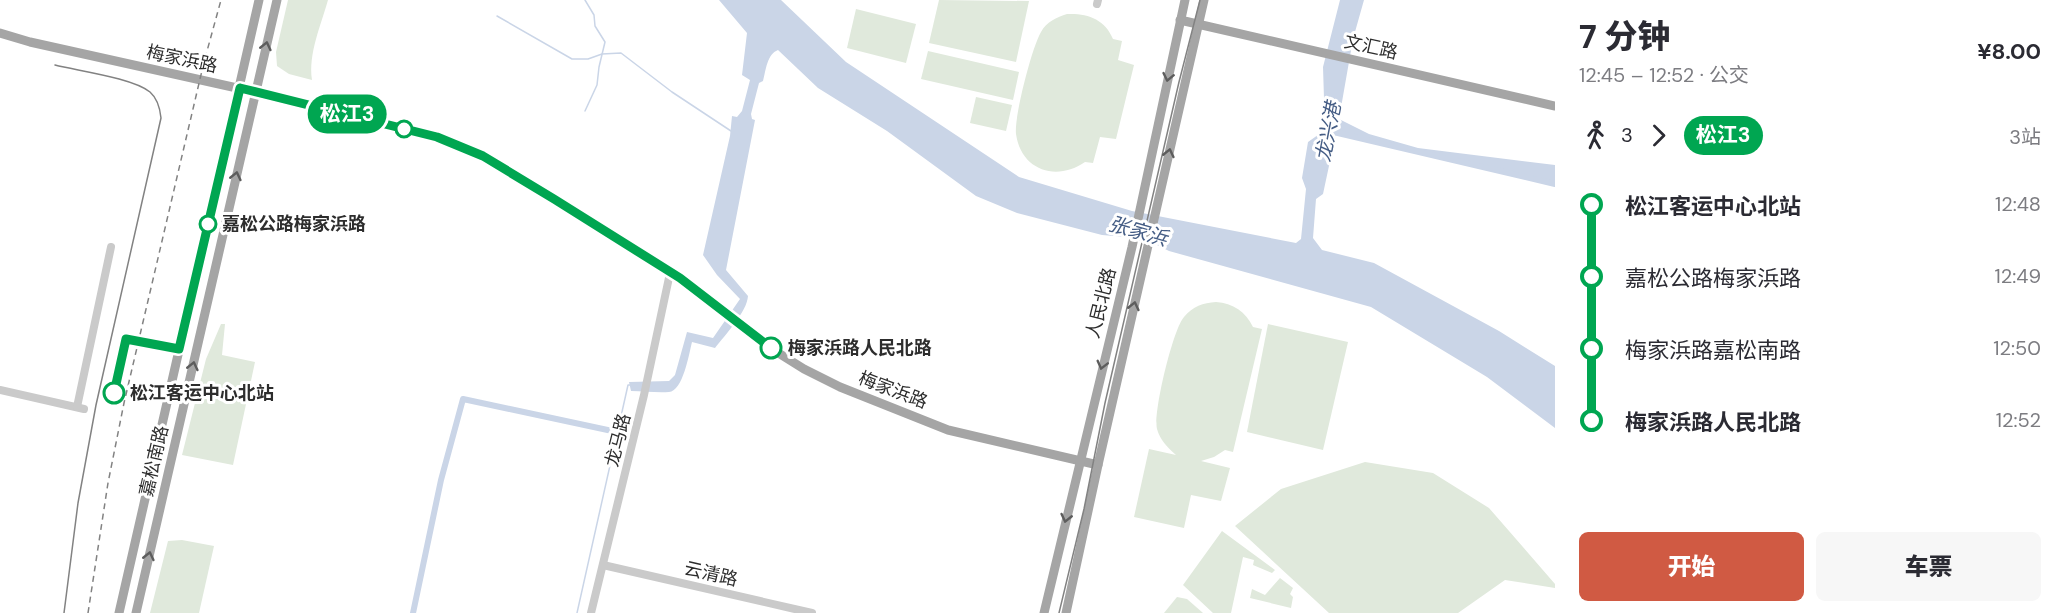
<!DOCTYPE html>
<html lang="zh">
<head>
<meta charset="utf-8">
<style>
	body { margin:0; font-family:"DM Sans","Noto Sans SC",sans-serif; background:#f7f7f7; color:#2b2b33; height:100vh; display:flex; flex-direction:column; font-size:22px; white-space:nowrap }
	* { box-sizing:border-box; margin:0 }
	p { font-size:20px; color:#7c7c81 }
	.icon { flex:none; width:33px; height:33px; fill:none; stroke:currentColor; stroke-width:2; stroke-linecap:round; stroke-linejoin:round }
	.map { position:relative; flex:1; overflow:hidden }
	.details { display:flex; flex-direction:column; background:#fff; width:510px }
	.details>* { flex:none }
	.badge { padding:0 12px; border-radius:20px; font-size:21px; line-height:39px }
	.map>.badge { position:absolute; translate:-50% -50%; box-shadow:0 0 0 3px #fff }
	.legs { display:flex; align-items:center; gap:9px; height:66px; padding:0 24px; font-size:20px }
	.legs p { margin-inline-start:auto }
	.head { display:flex; align-items:center; justify-content:space-between; height:102px; padding:0 24px }
	h1 { font-size:33px; font-weight:800; line-height:45px }
	.primary-button { display:flex; gap:12px; margin-top:auto; padding:12px 24px }
	.primary-button a { flex:1; height:69px; border-radius:9px; background:#d05a43; color:#fff; font-size:24px; font-weight:800; line-height:69px; text-align:center }
	.primary-button a+a { background:#f7f7f7; color:#2b2b33 }
	ul { padding:0 24px; list-style:none }
	li { display:flex; align-items:center; gap:21px; height:72px; font-size:22px }
	li i { display:grid; place-items:center; width:9px; height:100%; margin:0 8px; background:currentColor }
	li i::after { content:''; width:15px; height:15px; margin:-8px; border:4px solid; border-radius:50%; background:#fff }
	li p { margin-inline-start:auto }
	li:first-child i { background:linear-gradient(#0000 50%,currentColor 0) }
	li:last-child i { background:linear-gradient(currentColor 50%,#0000 0) }
	main { display:flex; flex:1; min-height:0 }
	.map>svg:first-child { display:block }
	.green { fill:#e0e9dc }
	.water { fill:#cad5e7 }
	.lines { fill:none; stroke-linecap:round; stroke-linejoin:round }
	.stream { stroke:#cad5e7; stroke-width:1.5 }
	.canal { stroke:#cad5e7; stroke-width:6 }
	.minor { stroke:#cacaca; stroke-width:8 }
	.major { stroke:#a5a5a5; stroke-width:9 }
	.tram { stroke:#828282; stroke-width:1.5 }
	.rail { stroke:#828282; stroke-width:1.5; stroke-dasharray:6 4.5; stroke-linecap:butt }
	.oneway { stroke:#5d5d5d }
	.line-1-casing { stroke:#fff; stroke-width:14 }
	.line-1 { stroke:#00a651; stroke-width:9 }
	.stop-1-dot { fill:#fff; stroke:#00a651; stroke-width:3 }
	.labels { text-anchor:middle; stroke-width:6; stroke-linejoin:round; paint-order:stroke }
	.street-label { font-size:18px; fill:#2d2d2d; stroke:#fff }
	.stop-label { font-size:18px; font-weight:bold; fill:#2d2d2d; stroke:#fff; text-anchor:start }
	.water-label { font-size:20px; font-style:italic; fill:#455d85; stroke:#fff }
</style>
</head>
<body>
<main>
<div class="map">
<svg width="1555" height="613" viewBox="0 0 1555 613">
	<rect width="100%" height="100%" fill="#fff"/>
	<g class="green">
		<path d="M 288,0 L 328,0 C 321,25 308,54 312,80 L 289,74 L 277,66 L 276,52 Z"/>
		<polygon points="939,0 1029,1 1016,62 929,43"/>
		<polygon points="856,9 916,24 906,63 847,48"/>
		<path d="M 1067,14 C 1087,13 1105,19 1113,39 L 1122,41 L 1118,60 L 1134,65 L 1116,139 L 1100,137 L 1093,163 L 1085,162 C 1056,182 1021,170 1016,134 C 1014,117 1032,47 1041,32 C 1046,22 1057,17 1067,14 Z"/>
		<polygon points="928,51 1019,72 1013,100 921,79"/>
		<polygon points="976,97 1012,105 1006,131 970,123"/>
		<path d="M 1216,302 C 1233,303 1246,312 1253,327 L 1262,329 L 1233,452 L 1225,450 L 1214,457 L 1201,461 L 1230,468 L 1221,501 L 1191,495 L 1184,528 L 1134,517 L 1149,449 L 1176,455 C 1168,448 1160,440 1157,429 C 1153,413 1173,329 1184,317 C 1193,306 1203,303 1216,302 Z"/>
		<polygon points="221,324 225,324 222,355 255,362 233,465 182,455 206,359"/>
		<polygon points="1268,324 1348,342 1323,450 1247,432"/>
		<polygon points="1365,462 1433,473 1489,508 1555,584 1555,588 1505,580 1458,613 1329,613 1235,526 1281,489"/>
		<polygon points="1222,531 1275,570 1272,573 1253,565 1254,560 1243,557 1231,613 1213,613 1183,585"/>
		<polygon points="182,540 214,546 199,613 150,613 168,541"/>
		<polygon points="1280,578 1293,588 1290,594 1293,597 1291,608 1250,598 1252,589 1265,595"/>
		<polygon points="1177,597 1187,599 1203,613 1164,613"/>
	</g>
	<path class="water" d="M 719,0 L 781,0 L 846,62 L 1019,177 L 1132,211 L 1296,243 L 1301,239 L 1306,189 L 1302,178 L 1308,142 L 1325,130 L 1323,67 L 1340,0 L 1364,0 L 1353,39 L 1339,119 L 1369,134 L 1418,148 L 1555,165 L 1555,183 L 1336,133 L 1323,194 L 1316,199 L 1313,238 L 1322,250 L 1374,263 L 1499,331 L 1555,366 L 1555,428 L 1487,377 L 1371,307 L 1169,251 L 1157,245 L 1126,237 L 1102,235 L 1017,213 L 976,196 L 887,131 L 818,88 L 778,50 C 767,54 766,70 763,81 L 759,83 L 751,114 L 752,119 L 755,120 L 726,270 L 748,296 C 747,312 725,335 715,348 L 692,342 C 689,354 683,391 669,392 C 657,393 644,391 631,391 L 629,382 L 669,381 L 675,375 L 687,332 L 713,338 L 740,299 L 717,275 L 703,255 L 730,136 L 732,116 L 737,117 L 742,111 L 750,80 L 742,75 L 747,33 Z"/>
	<g class="lines">
		<g class="stream">
			<polyline points="497,16 572,59 588,59 602,54 621,53 672,92 731,131"/>
			<polyline points="585,111 597,85 599,67 605,42 595,26 594,15 585,0"/>
			<polyline points="577,613 628,385 631,385"/>
		</g>
		<g class="canal">
			<polyline points="1325,130 1555,184"/>
			<polyline points="413,613 441,480 463,399 617,432"/>
		</g>
		<g class="minor">
			<polyline points="1097,4 1098,0"/>
			<polyline points="0,390 84,409"/>
			<polyline points="77,407 111,247"/>
			<polyline points="603,565 812,613"/>
			<polyline points="591,613 644,395 670,273"/>
		</g>
		<g class="major">
			<polyline points="1180,20 1555,106"/>
			<polyline points="0,33 30,42 255,92 437,137 483,156 554,199 679,278 772,349 804,369 840,387 948,430 1098,465"/>
			<polyline points="119,613 259,0"/>
			<polyline points="136,613 277,0"/>
			<polyline points="1044,613 1132,247 1185,0"/>
			<polyline points="1066,613 1098,465 1204,0"/>
		</g>
		<g class="tram">
			<path d="M 55,65 C 79,71 133,78 150,92 C 158,99 160,108 161,118 L 96,405 L 78,503 L 64,613"/>
			<polyline points="1059,613 1084,509 1105,403 1179,82 1200,0"/>
		</g>
		<polyline class="rail" points="88,613 108,483 124,403 204,62 221,0"/>
	</g>
	<defs><path id="oneway-chevron" d="M-2-3.5L2.5 0L-2 3.5" fill="none" stroke-width="1.6" stroke-linecap="round" stroke-linejoin="round" transform="scale(1.5)"/></defs>
	<g class="oneway">
		<use href="#oneway-chevron" transform="translate(266 46) rotate(-77)"/>
		<use href="#oneway-chevron" transform="translate(1168 77) rotate(102)"/>
		<use href="#oneway-chevron" transform="translate(1169 153) rotate(-77)"/>
		<use href="#oneway-chevron" transform="translate(236 176) rotate(-77)"/>
		<use href="#oneway-chevron" transform="translate(1134 306) rotate(-77)"/>
		<use href="#oneway-chevron" transform="translate(1102 365) rotate(104)"/>
		<use href="#oneway-chevron" transform="translate(193 366) rotate(-77)"/>
		<use href="#oneway-chevron" transform="translate(1066 518) rotate(103)"/>
		<use href="#oneway-chevron" transform="translate(149 556) rotate(-77)"/>
	</g>
	<g class="lines">
		<g class="line-1-casing">
			<polyline id="line-1" points="114,393 126,339 179,349 240,88 437,137 483,156 554,199 680,278 771,348"/>
		</g>
		<use href="#line-1" class="line-1"/>
	</g>
	<g class="stop-1-dot">
		<circle cx="404" cy="129" r="8"/>
		<circle cx="208" cy="224" r="8"/>
		<circle cx="771" cy="348" r="10"/>
		<circle cx="114" cy="393" r="10"/>
	</g>
	<g class="labels">
		<g class="street-label">
			<text transform="translate(1371 47) rotate(13)" y="6">文汇路</text>
			<text transform="translate(182 59) rotate(12)" y="6">梅家浜路</text>
			<text transform="translate(1101 303) rotate(-76)" y="6">人民北路</text>
			<text transform="translate(893 390) rotate(21)" y="6">梅家浜路</text>
			<text transform="translate(618 440) rotate(-76)" y="6">龙马路</text>
			<text transform="translate(154 461) rotate(-77)" y="6">嘉松南路</text>
			<text transform="translate(711 574) rotate(13)" y="6">云清路</text>
		</g>
		<g class="stop-label">
			<text x="222" y="230">嘉松公路梅家浜路</text>
			<text x="788" y="354">梅家浜路人民北路</text>
			<text x="130" y="399">松江客运中心北站</text>
		</g>
		<g class="water-label">
			<text transform="translate(1328 132) rotate(-79)" y="7">龙兴港</text>
			<text transform="translate(1138 231) rotate(16)" y="7">张家浜</text>
		</g>
	</g>
</svg>
<b class="badge" style="left:347px;top:114px;background:#00a651;color:#fff">松江3</b>
</div>
<section class="details">
<div class="head"><div><h1>7 分钟</h1><p>12:45 – 12:52 · 公交</p></div><b>¥8.00</b></div>
<div class="legs"><svg class="icon" aria-label="walk" viewBox="0 0 24 24"><circle cx="13" cy="4" r="2"/><path d="M13 8l-2 6 4 7M11 14l-3 7M7 12l3-4h3l4 4"/></svg>3<svg class="icon" aria-label="forward" viewBox="0 0 24 24"><path d="M9 5l7 7-7 7"/></svg><b class="badge" style="background:#00a651;color:#fff">松江3</b><p>3站</p></div>
<ul>
<li><i style="color:#00a651"></i><b>松江客运中心北站</b><p>12:48</p></li>
<li><i style="color:#00a651"></i><span>嘉松公路梅家浜路</span><p>12:49</p></li>
<li><i style="color:#00a651"></i><span>梅家浜路嘉松南路</span><p>12:50</p></li>
<li><i style="color:#00a651"></i><b>梅家浜路人民北路</b><p>12:52</p></li>
</ul>
<div class="primary-button"><a>开始</a><a>车票</a></div>
</section>
</main>
</body>
</html>
